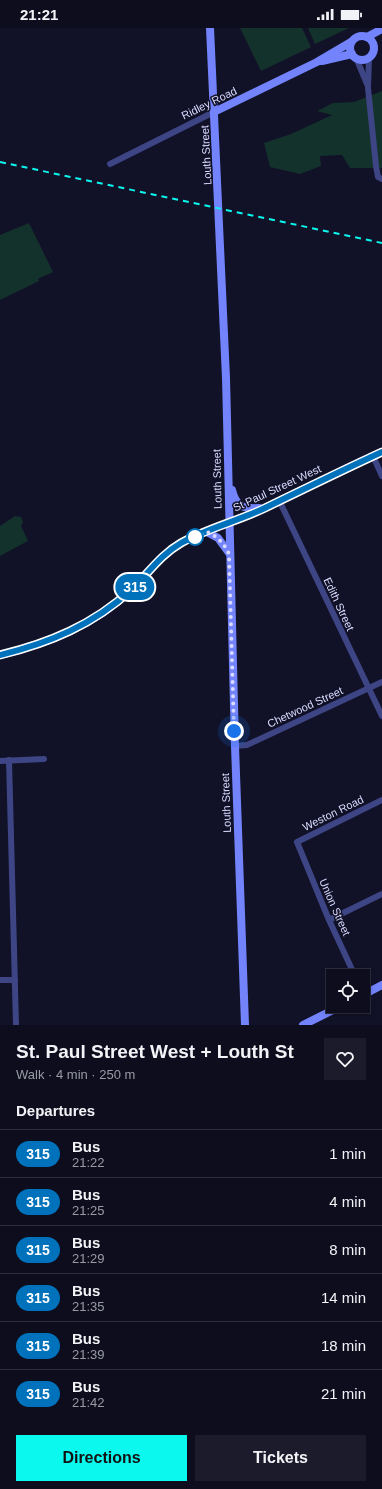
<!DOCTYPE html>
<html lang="en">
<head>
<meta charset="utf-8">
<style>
	body { margin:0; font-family:Arial,sans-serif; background:#1b1b2b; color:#f1f3f6; height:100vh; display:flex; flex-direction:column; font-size:15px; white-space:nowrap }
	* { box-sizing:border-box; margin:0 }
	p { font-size:13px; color:#9a9ca4 }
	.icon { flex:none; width:22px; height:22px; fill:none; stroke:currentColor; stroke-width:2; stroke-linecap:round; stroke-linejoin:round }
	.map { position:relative; height:997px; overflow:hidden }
	.details { display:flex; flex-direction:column; background:#0d0d1e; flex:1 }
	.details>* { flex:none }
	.badge { padding:0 8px; border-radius:13px; font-size:14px; line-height:26px }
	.tools { position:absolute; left:326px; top:941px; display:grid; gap:8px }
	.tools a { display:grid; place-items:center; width:44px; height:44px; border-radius:0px; background:#0d0d1e; box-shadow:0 2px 6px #0003,0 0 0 1px #2d2d3c; font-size:20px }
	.you { position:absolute; width:20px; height:20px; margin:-10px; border:3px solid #fff; border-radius:50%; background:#1a73e8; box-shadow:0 0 0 6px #1a73e833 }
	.map>.badge { position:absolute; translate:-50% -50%; box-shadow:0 0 0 2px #fff }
	h2 { padding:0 16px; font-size:15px; line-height:36px }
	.round { display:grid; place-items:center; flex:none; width:42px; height:42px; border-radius:0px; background:#1b1b2b }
	.overview { display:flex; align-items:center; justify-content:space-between; height:68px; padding:0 16px }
	h1 { font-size:19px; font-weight:800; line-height:30px }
	.action { display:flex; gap:8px; margin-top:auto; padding:8px 16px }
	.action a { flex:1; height:46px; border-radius:0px; background:#0bf8ee; color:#111; font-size:16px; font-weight:800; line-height:46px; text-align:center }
	.action a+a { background:#1b1b2b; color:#f1f3f6 }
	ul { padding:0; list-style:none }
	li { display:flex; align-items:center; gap:12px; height:48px; padding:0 16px; border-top:1px solid #2d2d3c }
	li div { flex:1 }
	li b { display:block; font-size:15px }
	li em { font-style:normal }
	li .badge { min-width:44px; font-weight:700; text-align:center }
	.status { display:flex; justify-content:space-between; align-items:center; height:28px; padding:0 20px; background:#0d0d1e; direction:ltr }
	.status svg { height:11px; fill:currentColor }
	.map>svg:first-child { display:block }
	.green { fill:#14322c }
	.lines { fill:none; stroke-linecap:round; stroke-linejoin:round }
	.street { stroke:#3d4585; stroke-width:6 }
	.secondary { stroke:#7383fb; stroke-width:8 }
	.rail { stroke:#0bf8ee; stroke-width:2; stroke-dasharray:6 5; stroke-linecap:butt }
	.line-casing { stroke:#fff; stroke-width:9 }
	.line { stroke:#0072bc; stroke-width:6 }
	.walk { stroke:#d9dafe; stroke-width:4; stroke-dasharray:0 7.2 }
	.stop-dot { fill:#fff; stroke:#0072bc; stroke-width:2 }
	.labels { text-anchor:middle; stroke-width:3; stroke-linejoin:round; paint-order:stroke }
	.street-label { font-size:11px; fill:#d9dafe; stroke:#111128 }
</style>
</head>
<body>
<div class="status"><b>21:21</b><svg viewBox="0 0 49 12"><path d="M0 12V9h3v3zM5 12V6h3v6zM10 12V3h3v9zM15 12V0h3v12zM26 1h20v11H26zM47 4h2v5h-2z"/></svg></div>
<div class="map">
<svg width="382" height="997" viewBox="0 0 382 997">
	<rect width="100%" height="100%" fill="#111128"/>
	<g class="green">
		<polygon points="240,0 302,0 311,19 261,43"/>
		<polygon points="308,0 349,0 315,16"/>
		<polygon points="382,63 382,140 350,140 342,127 320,128 321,138 300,146 270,139 264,115 291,106 332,87 317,83 333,75 354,74"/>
		<polygon points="29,195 53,244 38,251 39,253 0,272 0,207"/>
		<polygon points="15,488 21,489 23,494 21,498 28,513 0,528 0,498"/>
	</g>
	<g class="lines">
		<g class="street">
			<polyline points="369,31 368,60 376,138 378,149 382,151"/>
			<polyline points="357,32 367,56"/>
			<polyline points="110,136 214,84"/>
			<polyline points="373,428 382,448"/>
			<polyline points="279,472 382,688"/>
			<polyline points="235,718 247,717 382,654"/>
			<polyline points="9,732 16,997"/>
			<polyline points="0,733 44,731"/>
			<polyline points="329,892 382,866"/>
			<polyline points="355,948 329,892 297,814 382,772"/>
			<polyline points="0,952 15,952"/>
		</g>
		<g class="secondary">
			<polyline points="210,0 226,350 235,718 245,997"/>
			<circle cx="362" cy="20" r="12"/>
			<polyline points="367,9 382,1"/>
			<polyline points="322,33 352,26"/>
			<polyline points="214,84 317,34 351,14"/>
			<path d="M 232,462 C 236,478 242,481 259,480"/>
			<polyline points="207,504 218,510 229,525"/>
			<path d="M 0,627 C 49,615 94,597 131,562 C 148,546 160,527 181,515 C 208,500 238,493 265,480 C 304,461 343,442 382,424"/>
			<polyline points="363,967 382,957"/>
			<polyline points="303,997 341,978"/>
		</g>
		<polyline class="rail" points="0,134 382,215"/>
	</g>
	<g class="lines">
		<g class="line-casing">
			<path id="line" d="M 0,627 C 49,615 93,597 131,562 C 148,546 160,527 181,515 C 208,500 238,493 265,480 C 304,461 343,442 382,424"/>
		</g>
		<use href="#line" class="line"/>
		<path class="walk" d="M 195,509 L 192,511 L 207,504 C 217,508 224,515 229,526 L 234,703"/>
	</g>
	<circle class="stop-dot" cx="195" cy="509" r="8"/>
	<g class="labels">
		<g class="street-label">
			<text transform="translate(209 75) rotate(-26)" y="4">Ridley Road</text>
			<text transform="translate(206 127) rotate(-93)" y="4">Louth Street</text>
			<text transform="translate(217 451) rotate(-91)" y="4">Louth Street</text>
			<text transform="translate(277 460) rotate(-25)" y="4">St Paul Street West</text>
			<text transform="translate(339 576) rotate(65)" y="4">Edith Street</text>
			<text transform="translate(305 679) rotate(-25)" y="4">Chetwood Street</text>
			<text transform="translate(226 775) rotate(-92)" y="4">Louth Street</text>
			<text transform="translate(333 785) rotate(-26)" y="4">Weston Road</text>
			<text transform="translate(335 879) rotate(66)" y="4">Union Street</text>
		</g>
	</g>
</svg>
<div class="tools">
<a><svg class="icon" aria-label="locate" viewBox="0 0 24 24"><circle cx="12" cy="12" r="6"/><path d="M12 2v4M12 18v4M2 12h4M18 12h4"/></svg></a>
</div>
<div class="you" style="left:234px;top:703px"></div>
<b class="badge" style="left:135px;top:559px;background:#0072bc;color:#fff">315</b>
</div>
<section class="details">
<div class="overview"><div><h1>St. Paul Street West + Louth St</h1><p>Walk · 4 min · 250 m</p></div><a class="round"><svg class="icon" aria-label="heart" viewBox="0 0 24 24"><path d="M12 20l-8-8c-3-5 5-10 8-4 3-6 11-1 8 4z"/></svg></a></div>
<h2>Departures</h2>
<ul>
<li><span class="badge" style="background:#0072bc;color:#fff">315</span><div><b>Bus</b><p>21:22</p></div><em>1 min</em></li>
<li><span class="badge" style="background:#0072bc;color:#fff">315</span><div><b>Bus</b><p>21:25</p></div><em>4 min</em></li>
<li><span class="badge" style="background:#0072bc;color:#fff">315</span><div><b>Bus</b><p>21:29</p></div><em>8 min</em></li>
<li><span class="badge" style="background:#0072bc;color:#fff">315</span><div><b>Bus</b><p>21:35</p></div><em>14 min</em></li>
<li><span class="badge" style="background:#0072bc;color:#fff">315</span><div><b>Bus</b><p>21:39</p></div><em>18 min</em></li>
<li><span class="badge" style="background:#0072bc;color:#fff">315</span><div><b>Bus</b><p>21:42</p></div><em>21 min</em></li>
</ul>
<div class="action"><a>Directions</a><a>Tickets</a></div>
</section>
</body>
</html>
